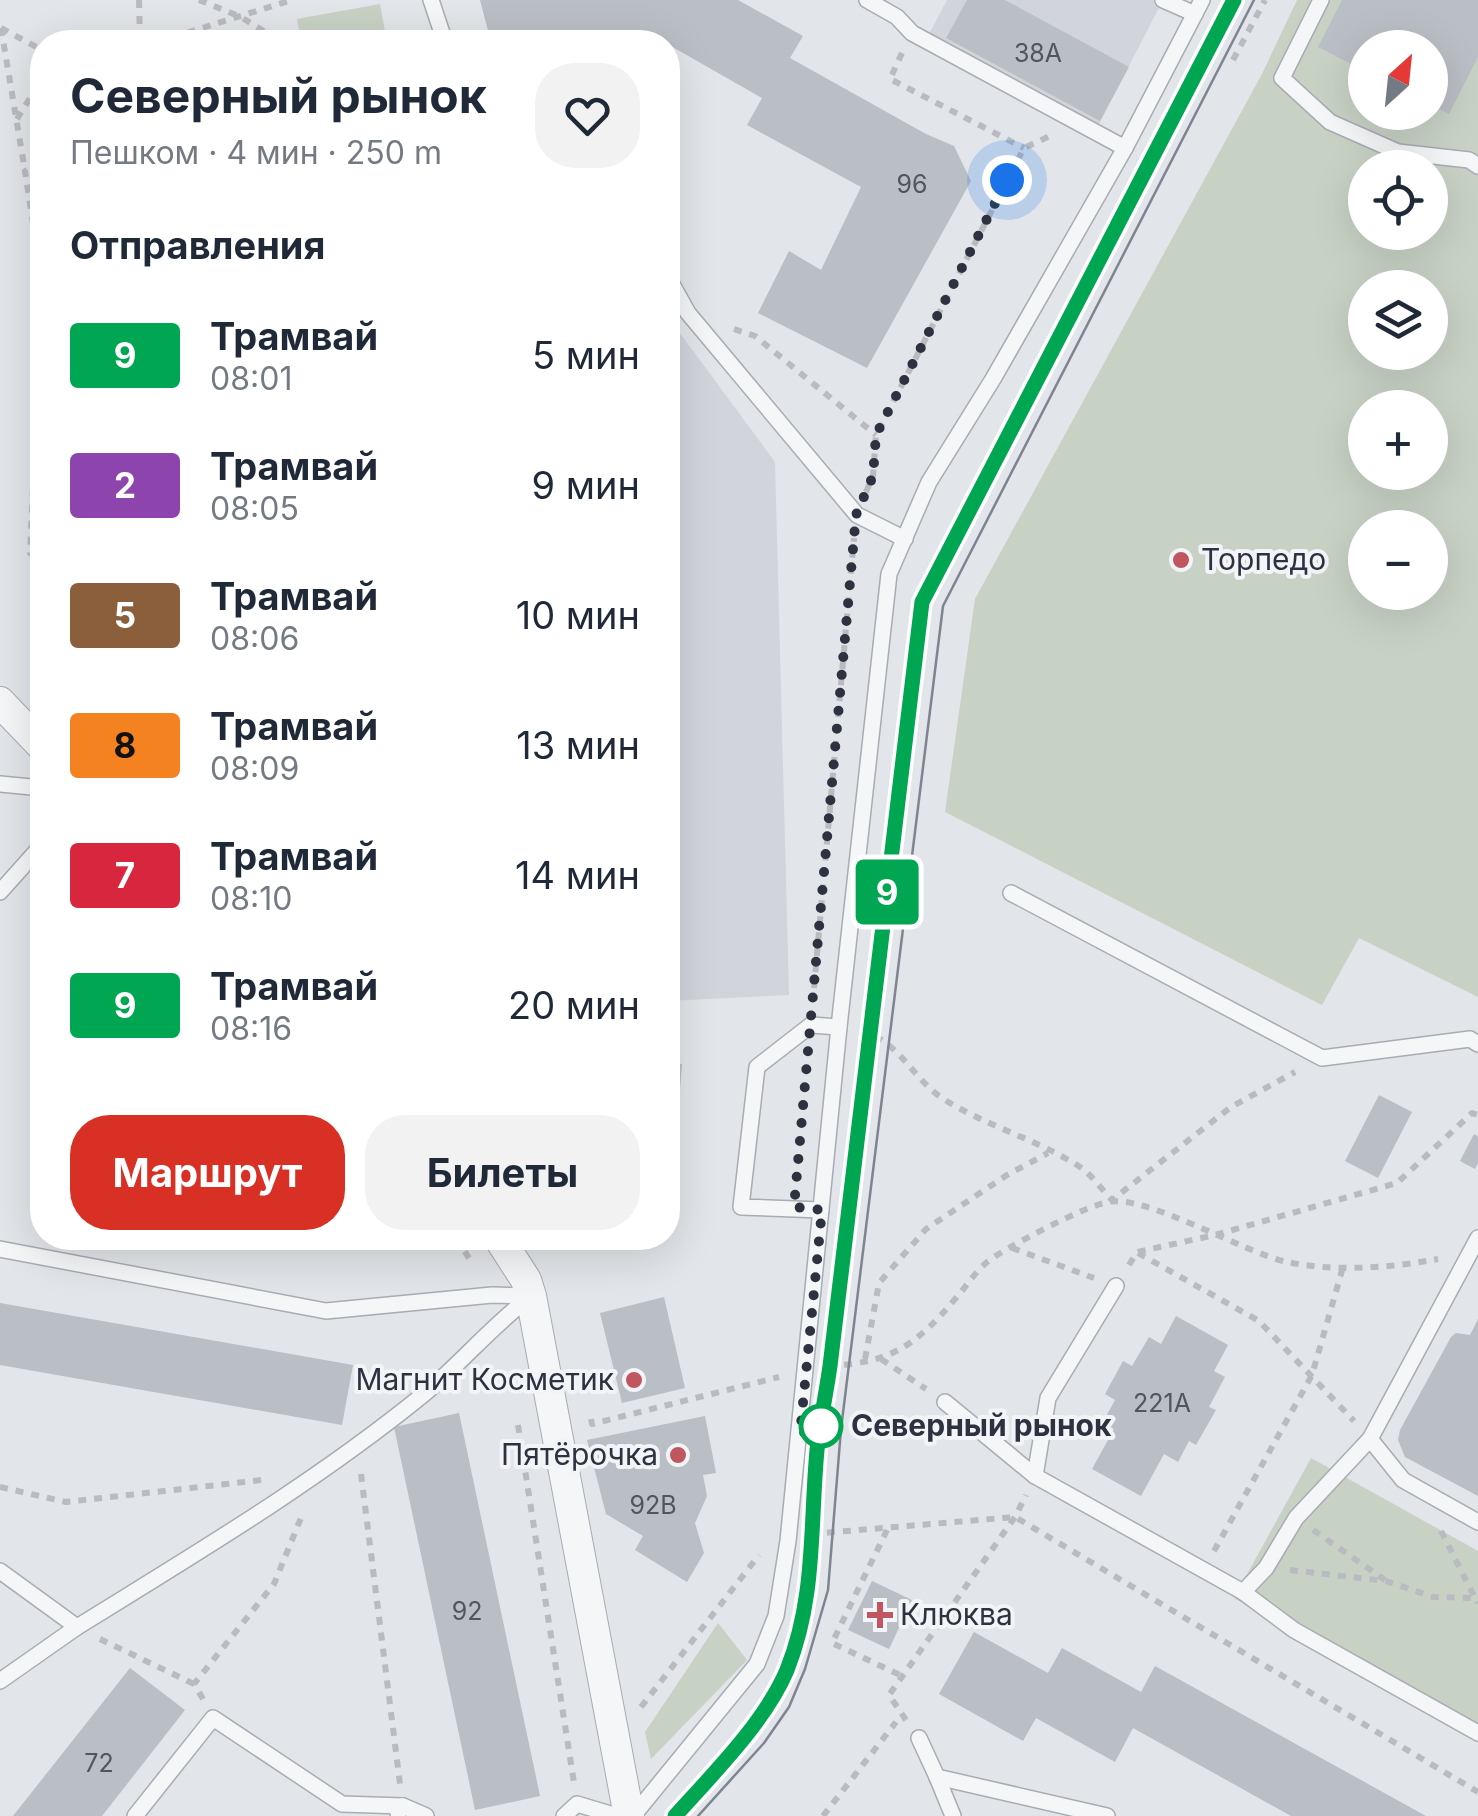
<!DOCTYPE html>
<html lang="ru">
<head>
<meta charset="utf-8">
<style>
	body { margin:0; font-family:Inter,sans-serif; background:#f2f2f3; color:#1f2937; height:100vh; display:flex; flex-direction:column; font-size:38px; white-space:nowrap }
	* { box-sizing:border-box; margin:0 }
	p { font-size:32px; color:#747a83 }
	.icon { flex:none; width:55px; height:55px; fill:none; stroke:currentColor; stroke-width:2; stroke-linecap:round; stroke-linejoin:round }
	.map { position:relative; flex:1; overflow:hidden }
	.details { position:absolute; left:30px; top:30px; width:650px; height:1220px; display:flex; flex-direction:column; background:#fff; border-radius:40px; box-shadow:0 10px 40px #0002 }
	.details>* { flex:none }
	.badge { padding:0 20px; border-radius:8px; font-size:35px; line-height:65px }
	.needle { width:65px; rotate:27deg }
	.controls { position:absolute; left:1348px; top:30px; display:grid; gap:20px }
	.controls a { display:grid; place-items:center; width:100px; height:100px; border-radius:50%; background:#fff; box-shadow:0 10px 40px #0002; font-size:50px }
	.you { position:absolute; width:50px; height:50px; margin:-25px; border:8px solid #fff; border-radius:50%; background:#1a73e8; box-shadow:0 0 0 15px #1a73e833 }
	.map>.badge { position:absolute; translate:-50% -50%; box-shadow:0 0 0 5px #fff }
	h2 { padding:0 40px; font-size:38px; line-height:90px }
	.round { display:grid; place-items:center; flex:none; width:105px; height:105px; border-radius:40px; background:#f2f2f3 }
	.overview { display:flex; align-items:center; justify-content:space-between; height:170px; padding:0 40px }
	h1 { font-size:48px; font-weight:700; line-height:75px }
	.cta { display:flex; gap:20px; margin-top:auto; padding:20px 40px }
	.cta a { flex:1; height:115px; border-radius:40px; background:#d93025; color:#fff; font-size:40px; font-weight:700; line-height:115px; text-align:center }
	.cta a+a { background:#f2f2f3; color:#1f2937 }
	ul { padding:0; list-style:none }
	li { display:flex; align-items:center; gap:30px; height:130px; padding:0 40px }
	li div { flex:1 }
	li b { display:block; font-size:38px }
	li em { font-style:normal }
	li .badge { min-width:110px; font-weight:700; text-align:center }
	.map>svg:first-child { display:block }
	.built { fill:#d1d4db }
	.green { fill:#c7d2c5; fill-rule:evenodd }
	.building { fill:#babec5 }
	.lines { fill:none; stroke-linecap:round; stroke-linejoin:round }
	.lane-casing { stroke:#a8acb3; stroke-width:18 }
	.street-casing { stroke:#a8acb3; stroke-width:32 }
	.path { stroke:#b9bbc0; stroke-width:6; stroke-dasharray:8 8; stroke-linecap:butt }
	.lane { stroke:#f5f6f8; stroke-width:15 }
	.street { stroke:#f5f6f8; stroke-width:30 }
	.tram { stroke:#7e8491; stroke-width:2.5 }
	.line-casing { stroke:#fff; stroke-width:22 }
	.line { stroke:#00a651; stroke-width:15 }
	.walk { stroke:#2c323f; stroke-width:10; stroke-dasharray:0 18 }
	.poi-dot { fill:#c0565f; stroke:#f2f4f7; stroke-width:4 }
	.stop-dot { fill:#fff; stroke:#00a651; stroke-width:5 }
	.labels { text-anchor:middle; stroke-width:8; stroke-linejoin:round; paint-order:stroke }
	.number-label { font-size:25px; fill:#505560 }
	.poi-label { font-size:30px; fill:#2c323f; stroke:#f2f4f7; text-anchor:start }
	.stop-label { font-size:30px; font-weight:bold; fill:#2c323f; stroke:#f2f4f7; text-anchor:start }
</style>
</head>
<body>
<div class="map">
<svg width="1478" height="1816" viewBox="0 0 1478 1816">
	<rect width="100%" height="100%" fill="#e2e5e9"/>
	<g class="built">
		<polygon points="947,0 1163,0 1097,128 927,38"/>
		<polygon points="668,317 775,462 789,995 668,1001"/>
	</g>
	<g class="green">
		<path d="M 1297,0 L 1478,0 L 1478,997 L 1359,938 L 1322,1005 L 945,812 L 975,599 L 1262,74 ZM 1365,48 L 1430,48 L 1430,112 L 1365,112 ZM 1365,168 L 1430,168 L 1430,232 L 1365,232 ZM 1365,288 L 1430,288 L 1430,352 L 1365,352 ZM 1365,408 L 1430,408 L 1430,472 L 1365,472 ZM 1365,528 L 1430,528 L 1430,592 L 1365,592 Z"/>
		<polygon points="380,4 387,42 301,42 297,19"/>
		<polygon points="1311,1458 1478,1551 1478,1735 1234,1598"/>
		<polygon points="718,1623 747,1660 651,1759 645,1732"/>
	</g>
	<g class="building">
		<polygon points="480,0 738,0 803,36 790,58 926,134 954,146 971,181 867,368 758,313 789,251 821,270 861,187 747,125 762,98 648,33 620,42 491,42"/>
		<polygon points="967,0 1005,0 1129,67 1100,121 946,38"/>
		<polygon points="1342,0 1478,0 1478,57 1449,114 1430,104 1430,48 1365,48 1365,71 1318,47"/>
		<polygon points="34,661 42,662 42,699 32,699"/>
		<polygon points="668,1063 682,1064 670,1219 668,1219"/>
		<polygon points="1379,1095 1412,1112 1378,1178 1345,1161"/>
		<polygon points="1474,1134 1478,1136 1478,1163 1475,1169 1460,1161"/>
		<polygon points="664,1297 685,1388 622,1403 600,1313"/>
		<polygon points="0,1303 353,1365 342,1425 0,1365"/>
		<polygon points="1176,1316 1228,1345 1214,1371 1225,1377 1209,1407 1216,1410 1196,1445 1189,1441 1178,1462 1164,1454 1141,1496 1092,1469 1114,1429 1103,1422 1115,1400 1105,1394 1123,1361 1132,1366 1149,1337 1161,1344"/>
		<polygon points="1478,1319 1478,1496 1405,1457 1398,1440 1400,1430 1451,1337 1456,1333 1470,1335"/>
		<polygon points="459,1413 540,1796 475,1810 394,1427"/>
		<polygon points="705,1416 716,1473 703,1475 707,1496 695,1523 704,1553 687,1582 635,1550 643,1536 606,1514 587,1440"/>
		<polygon points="872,1581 912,1600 889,1649 848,1630"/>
		<polygon points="974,1632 1048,1673 1062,1648 1141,1692 1155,1666 1426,1816 1291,1816 1133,1728 1115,1762 1036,1718 1023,1741 939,1694"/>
		<polygon points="130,1668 185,1710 102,1816 13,1816"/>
	</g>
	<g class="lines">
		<g class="lane-casing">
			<g id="lane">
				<polyline points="431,0 445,42"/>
				<polyline points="867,0 897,17 912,33 1125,148"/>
				<polyline points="1163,0 1195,14"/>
				<polyline points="1321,0 1282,78 1330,122 1398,152 1469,160 1478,166"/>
				<polyline points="668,277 688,313 857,515 905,539"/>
				<polyline points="0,784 42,788"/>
				<polyline points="0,892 42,845"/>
				<polyline points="1011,893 1322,1058 1470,1039 1478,1044"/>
				<polyline points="821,1210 741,1207 757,1067 811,1025 839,1027"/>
				<polyline points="0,1249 326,1311 492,1295 531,1296"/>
				<polyline points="1116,1286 1048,1398 1035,1476 1243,1592 1294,1630 1478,1733"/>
				<polyline points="945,1402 1035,1476"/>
				<polyline points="1370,1439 1403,1480 1478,1522"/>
				<path d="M 0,1571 L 77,1627 C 195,1554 316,1482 424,1394 C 461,1363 492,1326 531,1296"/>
				<polyline points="1243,1592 1266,1568 1296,1518 1370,1439 1478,1238"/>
				<polyline points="0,1681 77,1627"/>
				<polyline points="919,1738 937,1777 1107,1816"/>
				<polyline points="937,1777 953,1816"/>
				<polyline points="398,1813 403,1806 426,1816"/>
				<polyline points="135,1816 213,1718 342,1804 403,1806"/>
				<polyline points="564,1816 577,1804 617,1816"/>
				<polyline points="633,1816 757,1664 776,1616 788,1541 839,1027 889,574 929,482 993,379 1125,148 1202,0"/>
			</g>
		</g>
		<g class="street-casing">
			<g id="street">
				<polyline points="0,702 42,746"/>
				<polyline points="499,1238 526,1280 531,1296 629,1816"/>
			</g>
		</g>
		<g class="path">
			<polyline points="139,0 140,42"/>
			<polyline points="199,0 241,17 281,42"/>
			<polyline points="1,28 25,171"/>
			<polyline points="1,28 42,50"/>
			<polyline points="157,42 292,0"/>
			<polyline points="902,53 890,79 1024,148"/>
			<polyline points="1233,60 1265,0"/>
			<polyline points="17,119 35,90 42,86"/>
			<polyline points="42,165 25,171 42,282"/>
			<polyline points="42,297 30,553 42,560"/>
			<polyline points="734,329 755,336 876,435"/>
			<polyline points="866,492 873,476 876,435 1024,148 1052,135"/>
			<polyline points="814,988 854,538"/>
			<path d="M 860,1031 C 898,1039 912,1078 942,1098 C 985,1126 1037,1139 1080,1167 C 1092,1175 1102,1190 1112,1200 L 1231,1107 L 1295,1072"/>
			<polyline points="456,1238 469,1258"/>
			<polyline points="1012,1248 1094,1278"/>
			<polyline points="1138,1253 1259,1321 1354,1421"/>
			<polyline points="1129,1265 1137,1252 1215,1235 1397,1183 1472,1113 1478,1115"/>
			<polyline points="865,1359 879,1283 926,1229 1007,1175 1048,1153"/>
			<polyline points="881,1359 926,1389"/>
			<path d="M 828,1366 C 892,1363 916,1345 956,1298 C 966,1287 975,1272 986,1263 C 1002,1249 1087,1205 1108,1202 C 1146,1194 1242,1252 1287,1262 C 1335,1272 1390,1268 1438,1259"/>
			<polyline points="591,1419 592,1424 779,1377"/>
			<polyline points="518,1425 574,1783"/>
			<polyline points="361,1474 400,1784"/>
			<polyline points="0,1487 66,1502 262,1480"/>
			<polyline points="887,1530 832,1643 900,1675"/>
			<polyline points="1313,1530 1385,1580"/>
			<polyline points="1441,1531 1475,1598 1478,1598"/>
			<polyline points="811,1534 1015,1517 1478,1792"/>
			<polyline points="1214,1551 1312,1375 1343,1267"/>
			<polyline points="1290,1570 1386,1581 1433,1597 1475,1598 1478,1603"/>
			<polyline points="100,1639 194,1684"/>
			<polyline points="203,1699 194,1684 274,1584 303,1513"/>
			<polyline points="641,1707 759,1555"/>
			<polyline points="906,1720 889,1695 1015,1517 1026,1495"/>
			<polyline points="823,1816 896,1722"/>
		</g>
		<use href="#lane" class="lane"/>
		<use href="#street" class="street"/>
		<g class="tram">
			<path d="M 675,1816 C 713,1774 765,1722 787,1670 C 816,1598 811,1525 817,1450 C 820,1422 826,1394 830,1366 L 922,602 L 1234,0"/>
			<polyline points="698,1816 764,1743 789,1707 805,1669 828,1590 841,1429 943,606 1254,0"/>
		</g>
	</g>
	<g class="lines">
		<g class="line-casing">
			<path id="line" d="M 675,1816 C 713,1774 765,1722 787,1670 C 816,1598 810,1525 817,1450 C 820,1422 826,1394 830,1366 L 922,602 L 1234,0"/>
		</g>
		<use href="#line" class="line"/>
		<polyline class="walk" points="821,1426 800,1434 822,1210 794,1207 856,515 873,476 876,435 1007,180"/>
	</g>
	<g class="poi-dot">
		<circle cx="1181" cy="560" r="10"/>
		<circle cx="634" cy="1380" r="10"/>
		<circle cx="678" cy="1455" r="10"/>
		<path d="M875 1600h10v10h10v10h-10v10h-10v-10h-10v-10h10z"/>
	</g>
	<circle class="stop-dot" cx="821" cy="1426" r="20"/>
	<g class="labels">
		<g class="number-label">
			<text x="1038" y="62">38А</text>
			<text x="912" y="193">96</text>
			<text x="1162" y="1412">221А</text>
			<text x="653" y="1514">92В</text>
			<text x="467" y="1620">92</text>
			<text x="99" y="1772">72</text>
		</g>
		<g class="poi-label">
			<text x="1201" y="570">Торпедо</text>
			<text x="614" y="1390" text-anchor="end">Магнит Косметик</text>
			<text x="658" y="1465" text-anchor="end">Пятёрочка</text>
			<text x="900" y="1625">Клюква</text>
		</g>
		<g class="stop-label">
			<text x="851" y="1436">Северный рынок</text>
		</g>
	</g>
</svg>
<div class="controls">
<a><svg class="needle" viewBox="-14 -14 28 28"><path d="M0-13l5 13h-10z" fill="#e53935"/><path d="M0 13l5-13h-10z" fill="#747a83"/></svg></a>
<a><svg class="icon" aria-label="locate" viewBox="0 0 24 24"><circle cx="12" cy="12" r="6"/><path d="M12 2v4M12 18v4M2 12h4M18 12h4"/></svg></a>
<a><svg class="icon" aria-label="layers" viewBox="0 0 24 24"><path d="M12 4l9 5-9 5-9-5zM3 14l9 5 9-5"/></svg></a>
<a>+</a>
<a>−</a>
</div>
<div class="you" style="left:1007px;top:180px"></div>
<b class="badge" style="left:887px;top:892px;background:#00a651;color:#fff">9</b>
<section class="details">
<div class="overview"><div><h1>Северный рынок</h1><p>Пешком · 4 мин · 250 m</p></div><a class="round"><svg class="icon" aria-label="heart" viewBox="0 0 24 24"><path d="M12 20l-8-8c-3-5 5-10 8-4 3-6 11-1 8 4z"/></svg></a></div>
<h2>Отправления</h2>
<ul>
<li><span class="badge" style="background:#00a651;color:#fff">9</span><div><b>Трамвай</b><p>08:01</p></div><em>5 мин</em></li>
<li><span class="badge" style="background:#8e44ad;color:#fff">2</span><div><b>Трамвай</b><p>08:05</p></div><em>9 мин</em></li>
<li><span class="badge" style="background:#8b5e3c;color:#fff">5</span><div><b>Трамвай</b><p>08:06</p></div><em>10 мин</em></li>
<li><span class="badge" style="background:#f58220;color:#111">8</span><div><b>Трамвай</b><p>08:09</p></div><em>13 мин</em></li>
<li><span class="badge" style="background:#d7263d;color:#fff">7</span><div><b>Трамвай</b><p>08:10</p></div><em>14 мин</em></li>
<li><span class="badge" style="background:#00a651;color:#fff">9</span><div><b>Трамвай</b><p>08:16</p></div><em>20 мин</em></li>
</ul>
<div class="cta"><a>Маршрут</a><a>Билеты</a></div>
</section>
</div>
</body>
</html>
